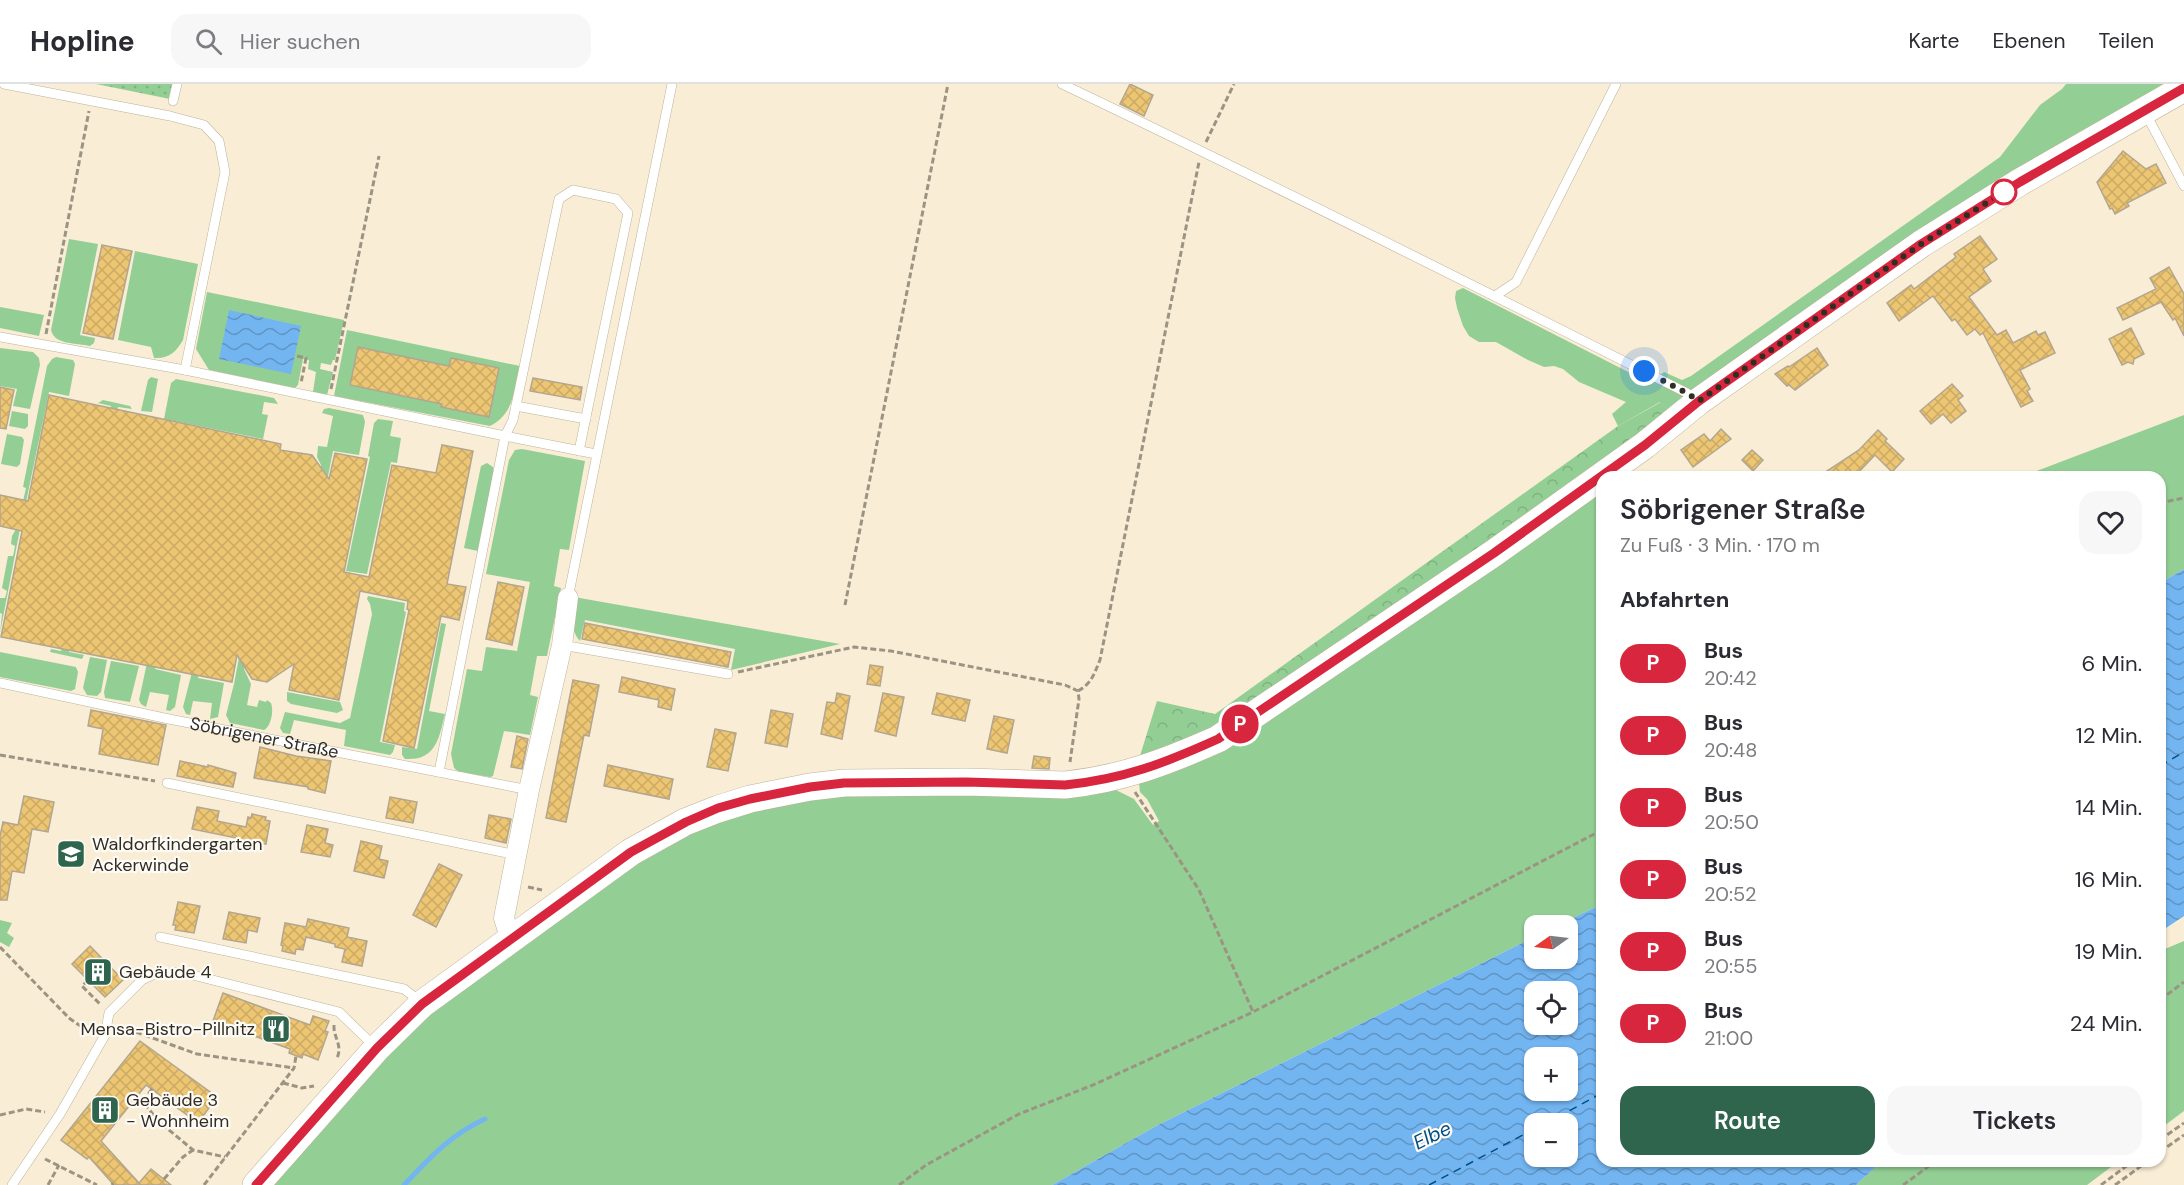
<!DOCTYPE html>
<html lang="de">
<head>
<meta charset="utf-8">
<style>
	body { margin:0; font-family:"DM Sans",sans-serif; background:#f7f7f7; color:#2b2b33; height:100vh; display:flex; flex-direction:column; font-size:22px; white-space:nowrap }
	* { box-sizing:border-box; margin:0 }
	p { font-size:20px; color:#7c7c81 }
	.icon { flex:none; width:33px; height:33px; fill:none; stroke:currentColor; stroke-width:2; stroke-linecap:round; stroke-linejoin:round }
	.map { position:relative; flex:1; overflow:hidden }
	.side { position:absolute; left:1596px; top:387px; width:570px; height:696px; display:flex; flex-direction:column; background:#fff; border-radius:18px; box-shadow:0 2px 4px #0004 }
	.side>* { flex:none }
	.badge { padding:0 12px; border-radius:20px; font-size:21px; line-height:39px }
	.needle { width:39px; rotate:256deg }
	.fabs { position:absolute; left:1524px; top:831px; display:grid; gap:12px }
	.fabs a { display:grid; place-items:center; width:54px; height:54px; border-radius:12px; background:#fff; box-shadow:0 2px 4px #0004; font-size:30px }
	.you { position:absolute; width:30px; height:30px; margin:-15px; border:4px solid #fff; border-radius:50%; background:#1a73e8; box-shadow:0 0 0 9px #1a73e833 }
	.map>.badge { position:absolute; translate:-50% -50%; box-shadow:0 0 0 3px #fff }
	h2 { padding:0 24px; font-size:22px; line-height:54px }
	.round { display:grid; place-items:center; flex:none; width:63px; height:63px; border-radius:18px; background:#f7f7f7 }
	.summary { display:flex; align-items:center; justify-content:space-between; height:102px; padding:0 24px }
	h1 { font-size:28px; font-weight:600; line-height:45px }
	.action { display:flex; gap:12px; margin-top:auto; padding:12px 24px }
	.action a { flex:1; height:69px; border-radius:18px; background:#2f654c; color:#fff; font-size:24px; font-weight:600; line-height:69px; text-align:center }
	.action a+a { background:#f7f7f7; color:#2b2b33 }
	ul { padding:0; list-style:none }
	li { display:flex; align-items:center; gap:18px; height:72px; padding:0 24px }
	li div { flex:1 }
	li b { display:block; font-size:22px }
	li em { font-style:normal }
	li .badge { min-width:66px; font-weight:700; text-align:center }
	header { display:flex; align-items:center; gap:36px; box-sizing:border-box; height:84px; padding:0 30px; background:#fff; border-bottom:2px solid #e1e1e2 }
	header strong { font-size:28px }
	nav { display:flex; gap:33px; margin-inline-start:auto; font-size:21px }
	.search { width:420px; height:54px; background:#f7f7f7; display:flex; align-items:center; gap:15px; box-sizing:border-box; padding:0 21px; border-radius:18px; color:#7c7c81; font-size:22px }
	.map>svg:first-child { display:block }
	.green { fill:#93cf94 }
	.forest { fill:url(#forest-crowns) }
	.park { fill:url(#park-dots) }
	.water { fill:url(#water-waves); fill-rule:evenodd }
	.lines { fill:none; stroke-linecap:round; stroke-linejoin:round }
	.stream { stroke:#73b5f1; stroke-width:5 }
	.ferry { stroke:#005086; stroke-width:1.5; stroke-dasharray:8 6; stroke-linecap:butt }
	.building { fill:url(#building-cross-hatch); stroke:#b2a690; stroke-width:1.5 }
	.lane-casing { stroke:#bdb29b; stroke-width:10 }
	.street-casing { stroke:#bdb29b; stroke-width:21 }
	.secondary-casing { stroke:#bdb29b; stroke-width:28 }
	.path { stroke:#9c9483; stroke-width:3; stroke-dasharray:6 3; stroke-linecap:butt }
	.lane { stroke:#fff; stroke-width:9 }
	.street { stroke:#fff; stroke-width:20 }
	.secondary { stroke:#fff; stroke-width:27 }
	.line-casing { stroke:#fff; stroke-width:14 }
	.line { stroke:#d7263d; stroke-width:9 }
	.walk { stroke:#312d24; stroke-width:6; stroke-dasharray:0 10.8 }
	.stop-dot { fill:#fff; stroke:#d7263d; stroke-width:3 }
	.labels { text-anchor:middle; stroke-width:4.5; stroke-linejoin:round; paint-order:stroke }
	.street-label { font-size:18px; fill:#312d24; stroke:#fefbf6 }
	.poi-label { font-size:18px; fill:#312d24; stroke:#fefbf6; text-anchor:start }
	.water-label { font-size:20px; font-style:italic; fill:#005086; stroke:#fefbf6 }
</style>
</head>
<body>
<header>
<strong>Hopline</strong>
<div class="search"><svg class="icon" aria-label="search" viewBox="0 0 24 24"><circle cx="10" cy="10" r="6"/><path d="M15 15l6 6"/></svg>Hier suchen</div>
<nav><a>Karte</a><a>Ebenen</a><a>Teilen</a></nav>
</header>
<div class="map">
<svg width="2184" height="1101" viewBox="0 0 2184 1101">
	<defs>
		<pattern id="forest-crowns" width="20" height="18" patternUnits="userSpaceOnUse" patternTransform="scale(1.5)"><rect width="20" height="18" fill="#93cf94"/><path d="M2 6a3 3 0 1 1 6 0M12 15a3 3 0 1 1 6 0" fill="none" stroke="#7fb27f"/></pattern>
		<pattern id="park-dots" width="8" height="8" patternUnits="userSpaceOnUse" patternTransform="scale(1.5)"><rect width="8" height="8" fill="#93cf94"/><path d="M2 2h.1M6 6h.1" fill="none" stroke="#7fb27f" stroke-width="1.8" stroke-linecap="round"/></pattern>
		<pattern id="water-waves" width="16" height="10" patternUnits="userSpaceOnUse" patternTransform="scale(1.5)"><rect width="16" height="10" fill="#73b5f1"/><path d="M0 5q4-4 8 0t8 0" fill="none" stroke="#5f94c3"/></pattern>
		<pattern id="building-cross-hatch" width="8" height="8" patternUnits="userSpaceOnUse" patternTransform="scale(1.5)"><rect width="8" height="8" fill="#edc674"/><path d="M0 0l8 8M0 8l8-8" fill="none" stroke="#ccaa64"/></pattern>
	</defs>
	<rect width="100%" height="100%" fill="#f9edd5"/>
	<g class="green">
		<polygon points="2066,0 2165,0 1670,328 1660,318 1618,342 1612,330 1626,318 1579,298 1563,285 1554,282 1544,283 1528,276 1496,258 1479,258 1469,252 1463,242 1457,224 1455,214 1456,207 1463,204 1650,299 1664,288 1682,296 1691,292 2000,73 2040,21 2062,5"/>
		<path d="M 69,155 L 98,160 L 80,251 L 95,254 L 94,259 L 90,262 C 77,259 54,261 51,246 Z"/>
		<path d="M 135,167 L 198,180 L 183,256 C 176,268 169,275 154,274 L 151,263 L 118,256 Z"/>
		<polygon points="207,208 344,236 335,276 333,276 331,281 321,279 320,285 333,288 327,311 313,308 316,288 308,285 309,276 303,275 298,301 295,304 209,286 196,265"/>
		<polygon points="0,223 44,231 39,252 0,244"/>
		<path d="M 347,246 L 520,282 C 514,306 514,330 490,342 L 334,312 Z"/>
		<polygon points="0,264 33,268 39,274 40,281 30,325 13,322 17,305 0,302"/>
		<polygon points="56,273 73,276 75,280 69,312 49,308 26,418 23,417 26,404 23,403 47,282 52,275"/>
		<polygon points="151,293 158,295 152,328 141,327 148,296"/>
		<polygon points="176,295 274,314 278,320 264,318 262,330 268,331 263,355 164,335 171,299"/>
		<polygon points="103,316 130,322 132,325 118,323 96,429 89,428 111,322 98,319"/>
		<polygon points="329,324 363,331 365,338 359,371 333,367 311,478 302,477 321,381 317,373 318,362 327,363 333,332 322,329 324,325"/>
		<polygon points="12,327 28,330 28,342 25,345 9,342"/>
		<polygon points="2184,331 2184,485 2160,499 2160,393 2021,393"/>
		<polygon points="378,335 393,337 390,352 401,354 397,379 391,378 367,490 346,487 370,373 368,372 374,339"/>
		<polygon points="7,350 22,353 24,356 20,380 17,383 1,380"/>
		<polygon points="522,365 585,377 569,466 560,465 554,502 561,504 547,572 537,572 530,611 538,613 530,651 504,647 493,692 490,693 459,688 454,684 451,670 467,585 482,587 486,563 517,567 530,498 486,490 509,376 515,366"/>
		<polygon points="487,379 493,383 494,387 478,467 464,464 481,382"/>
		<polygon points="1602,401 1602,820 1558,841 1534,842 1534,853 1156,1042 1052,1101 267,1101 426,924 688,745 809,711 1110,703 1134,715 1153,741 1159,737 1147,715 1140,708 1139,699"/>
		<polygon points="16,445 20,445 0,549 2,530 0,529 0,514 5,514 7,507 2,504 8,472 13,472 15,462 11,460 12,452"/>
		<polygon points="82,461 90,463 69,568 84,571 82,575 50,568 51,565 61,567"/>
		<polygon points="170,472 177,474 155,585 181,591 175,623 170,627 166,626 169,611 150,608 146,623 141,620 139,616"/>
		<polygon points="212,480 220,481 198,594 224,599 218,633 210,635 212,619 193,617 190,631 186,630 183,623 191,592"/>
		<path d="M 255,488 L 262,490 L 244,585 L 251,600 L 247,621 L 257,623 L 259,616 L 266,618 L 267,616 L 271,619 C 274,627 271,642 264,646 L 230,639 L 226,631 L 234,600 Z"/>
		<polygon points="368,512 405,519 404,527 406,528 380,658 395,661 393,668 390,671 344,662 346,646 294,636 290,650 283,649 280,644 285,628 340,639 350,634 372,530 370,520 367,515"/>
		<path d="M 574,513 L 840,560 L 731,586 L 735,565 L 585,536 L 580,557 C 569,545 572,529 574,513 Z"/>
		<path d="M 441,539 L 446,540 L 429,627 L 445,630 C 439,654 436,677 405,675 L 402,671 L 402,663 L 417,665 Z"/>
		<polygon points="0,568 76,583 78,588 75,605 71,607 0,593"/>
		<polygon points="90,573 107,576 101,608 97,612 87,611 83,604"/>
		<polygon points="111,577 139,582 130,618 105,614 104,608"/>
		<polygon points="287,608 340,618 343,626 337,629 291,620 287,617"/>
		<polygon points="0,836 12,839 7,849 14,854 9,863 0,858"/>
		<polygon points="2184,857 2184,1027 2160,1045 2160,867"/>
		<polygon points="1882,1077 2119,1077 2087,1101 1856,1101"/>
	</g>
	<polygon class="forest" points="1661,318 1670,328 1488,459 1215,643 1139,675 1157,617 1215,630 1618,342"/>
	<polygon class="park" points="96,0 173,0 170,15"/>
	<g class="water">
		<polygon points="229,226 301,242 291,290 219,275"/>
		<polygon points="2184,485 2184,832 2160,848 2160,499"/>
		<path d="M 1602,820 L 1602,1077 L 1882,1077 L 1856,1101 L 1052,1101 L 1156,1042 L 1534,853 L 1534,874 L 1568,874 L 1568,842 L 1558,841 ZM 1534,908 L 1568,908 L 1568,940 L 1534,940 ZM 1534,974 L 1568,974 L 1568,1006 L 1534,1006 ZM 1534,1040 L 1568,1040 L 1568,1072 L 1534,1072 Z"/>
	</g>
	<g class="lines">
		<path class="stream" d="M 404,1101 C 429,1075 451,1050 485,1035"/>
		<g class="ferry">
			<polyline points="2160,682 2184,668"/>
			<polyline points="1545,1040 1602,1009"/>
			<polyline points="1429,1101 1534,1045"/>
		</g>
	</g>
	<g class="building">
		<polygon points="1130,0 1153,11 1144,32 1120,20"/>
		<polygon points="2123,67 2146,85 2156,80 2166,99 2127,119 2129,122 2115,130 2112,124 2110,125 2097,98"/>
		<polygon points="1980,152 1997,175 1983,185 1991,197 1969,213 1997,251 2006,246 2013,259 2036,247 2038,251 2045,248 2055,269 2020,286 2030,305 2027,307 2033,317 2021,323 1983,249 1980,251 1975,245 1967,251 1955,235 1952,237 1933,212 1899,237 1887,219 1911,201 1914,205 1956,173 1954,170"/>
		<polygon points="102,161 132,167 113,255 83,249"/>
		<polygon points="2169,183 2184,210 2184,252 2175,234 2173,236 2161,218 2123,236 2117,224 2156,205 2150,194"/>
		<polygon points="2131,244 2144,270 2134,275 2133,280 2128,278 2122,281 2109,255"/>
		<polygon points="358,263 449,282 451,274 499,284 489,333 441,323 442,320 350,301"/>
		<polygon points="1817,264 1828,281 1795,306 1789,301 1787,302 1775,290 1788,282 1789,283"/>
		<polygon points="533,294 582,303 580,316 530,307"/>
		<polygon points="1952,300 1963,312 1958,316 1966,327 1951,339 1943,330 1931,340 1920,327"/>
		<polygon points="0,303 14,306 6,345 0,344"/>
		<polygon points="49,311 281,360 280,366 312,371 329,395 335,369 367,375 344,488 369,493 392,381 436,389 442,361 473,367 447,500 466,503 459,536 441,532 414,664 383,657 409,526 407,525 408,517 360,507 339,616 289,606 294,580 267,598 252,595 237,571 232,598 1,553 22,447 0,442 0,411 28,417"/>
		<polygon points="1721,345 1731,355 1693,383 1681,366 1704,350 1710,357"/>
		<polygon points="1878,346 1887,355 1885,357 1904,375 1892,388 1875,371 1854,393 1818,393 1859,366"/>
		<polygon points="1752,366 1763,376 1753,387 1742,376"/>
		<polygon points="498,498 524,503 512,561 486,555"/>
		<polygon points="585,539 731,568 728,583 582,555"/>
		<polygon points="870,581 883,583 880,602 867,600"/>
		<polygon points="622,593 675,605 671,626 658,623 659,616 619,608"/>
		<polygon points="573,596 599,601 589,652 584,651 566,738 546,734"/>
		<polygon points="837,609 850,612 842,655 821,650 827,618 835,619"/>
		<polygon points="883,609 904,613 896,652 875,647"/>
		<polygon points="937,609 970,616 965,637 932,630"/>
		<polygon points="91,626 166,641 158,681 99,670 103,645 88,642"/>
		<polygon points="771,626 793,630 787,663 765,659"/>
		<polygon points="994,632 1014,636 1007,669 987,665"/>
		<polygon points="715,645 736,649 728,687 707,683"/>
		<polygon points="517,652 528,655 522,685 511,683"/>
		<polygon points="260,663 296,672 331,677 325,709 308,705 308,703 254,694"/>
		<polygon points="1034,672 1050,674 1049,685 1032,684"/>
		<polygon points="180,677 208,683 208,681 236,689 233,703 177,692"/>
		<polygon points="608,681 673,695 669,715 604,702"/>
		<polygon points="24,712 54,718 48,748 32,745 24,789 12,787 7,816 0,816 0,752 3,738 18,741"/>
		<polygon points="390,713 417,718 413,739 386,734"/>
		<polygon points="197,723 219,727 217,737 246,743 248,733 251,734 252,730 266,733 265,736 270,737 266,760 192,745"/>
		<polygon points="489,731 511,735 506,759 485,754"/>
		<polygon points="307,741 328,745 325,759 333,761 330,773 301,768"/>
		<polygon points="361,757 382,762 379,775 388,777 384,794 354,787"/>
		<polygon points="439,780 462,791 436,843 413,831"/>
		<polygon points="178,818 200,822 194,849 175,846 176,841 173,841"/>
		<polygon points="229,828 260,834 257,848 248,846 246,859 223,855"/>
		<polygon points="308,835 349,844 347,853 367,857 362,882 342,878 345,865 335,863 335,860 306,853 303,866 296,865 295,870 282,867 283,862 281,861 285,839 306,843"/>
		<polygon points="90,862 123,896 105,913 72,880"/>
		<polygon points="223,909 310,941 313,932 329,937 325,947 328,948 318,976 303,970 302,974 289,969 290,965 213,937"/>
		<polygon points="140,957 217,1013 198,1039 146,1001 101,1057 139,1099 151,1085 171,1101 114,1101 89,1073 87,1075 61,1056"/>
	</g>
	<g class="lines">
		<g class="lane-casing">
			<g id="lane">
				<polyline points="4,0 170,32 204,41 219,57 225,88 185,286"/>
				<path d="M 1062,0 C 1272,100 1479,204 1687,309 L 1696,316"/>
				<polyline points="173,17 177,0"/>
				<polyline points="2146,30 2184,102"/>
				<polyline points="1495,212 1516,198 1616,0"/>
				<polyline points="0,253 185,286 505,352 513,336 559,115 573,106 616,115 628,129 579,367"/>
				<polyline points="516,322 586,335"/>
				<polyline points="568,514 672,0"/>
				<polyline points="562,561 728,590"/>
				<path id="s1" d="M 0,599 L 169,635 L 529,706"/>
				<polyline points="439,688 505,352 596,370"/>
				<polyline points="167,699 517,771"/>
				<polyline points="160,853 404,905 421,918"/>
				<polyline points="12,1101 60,1030 105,951 109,929 142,896 155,890 181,888 339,928 375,963"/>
			</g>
		</g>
		<g class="street-casing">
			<polyline id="street" points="510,854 504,834 529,706 562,561 568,514"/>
		</g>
		<g class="secondary-casing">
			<path id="secondary" d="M 256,1101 L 377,964 L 422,920 L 631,768 L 685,738 L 718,725 L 750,715 L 810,703 L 844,699 L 966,698 L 1065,701 C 1122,695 1166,678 1218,655 L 1494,469 L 1645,361 L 1699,317 L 1921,160 L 2020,98 L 2184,4"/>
		</g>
		<g class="path">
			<polyline points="1206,58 1234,0"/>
			<polyline points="46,250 89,27"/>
			<polyline points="297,272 306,274 301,299"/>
			<polyline points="331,305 379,72"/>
			<polyline points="2160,422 2169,417 2184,414"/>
			<polyline points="845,521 948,0"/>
			<polyline points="738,588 854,563 891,567 1065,601 1078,607 1079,615 1070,678"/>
			<path d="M 1078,607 C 1092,599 1094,590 1100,576 L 1199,78"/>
			<polyline points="0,671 155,697"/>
			<polyline points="1135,708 1199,806 1253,928"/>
			<polyline points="528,803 542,806"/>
			<polyline points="0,863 69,934 79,941 94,947"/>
			<polyline points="88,896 82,902 101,921"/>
			<polyline points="2160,916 2184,898"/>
			<path d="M 334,941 C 333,953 343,961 337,974"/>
			<polyline points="119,942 197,970 294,984"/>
			<polyline points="283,999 302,1004 314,1002"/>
			<polyline points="152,1005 143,1017 157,1036 193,1066 225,1073"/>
			<polyline points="0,1031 26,1025 45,1028"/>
			<polyline points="2160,1056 2184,1039"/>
			<polyline points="2160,1068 2184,1051"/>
			<polyline points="45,1075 97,1101"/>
			<polyline points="164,1095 183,1073 193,1066"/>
			<polyline points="48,1101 59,1081"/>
			<polyline points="112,1101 113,1099"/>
			<polyline points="204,1101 294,984 296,972"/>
			<polyline points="899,1101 926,1081 1019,1030 1093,1001 1253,928 1602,746"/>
			<polyline points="1903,1101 1936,1077"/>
			<polyline points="2101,1101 2133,1077"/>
			<polyline points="2115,1101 2148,1077"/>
		</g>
		<use href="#lane" class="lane"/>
		<use href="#street" class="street"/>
		<use href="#secondary" class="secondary"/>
	</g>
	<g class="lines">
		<g class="line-casing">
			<path id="line" d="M 256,1101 L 377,964 L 422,920 L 631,768 L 686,738 L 718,724 L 750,715 L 810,703 L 844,699 L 966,698 L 1065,701 C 1124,695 1165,679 1218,655 L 1494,469 L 1645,361 L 1699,317 L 1921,160 L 2020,98 L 2184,4"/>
		</g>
		<use href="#line" class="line"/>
		<polyline class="walk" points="1644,287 1687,309 1699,317 1921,160 2004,108"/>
	</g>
	<defs>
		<g id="school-square" transform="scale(1.5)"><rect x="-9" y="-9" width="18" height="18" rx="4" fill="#2f654c" stroke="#fefbf6"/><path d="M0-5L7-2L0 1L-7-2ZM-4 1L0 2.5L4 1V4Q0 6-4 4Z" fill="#fff"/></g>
		<g id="building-square" transform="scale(1.5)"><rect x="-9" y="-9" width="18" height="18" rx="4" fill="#2f654c" stroke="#fefbf6"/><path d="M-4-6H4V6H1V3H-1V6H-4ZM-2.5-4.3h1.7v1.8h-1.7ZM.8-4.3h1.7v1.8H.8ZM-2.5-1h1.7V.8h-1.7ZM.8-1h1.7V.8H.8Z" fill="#fff"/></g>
		<g id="restaurant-square" transform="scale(1.5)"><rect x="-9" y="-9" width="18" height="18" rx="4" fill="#2f654c" stroke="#fefbf6"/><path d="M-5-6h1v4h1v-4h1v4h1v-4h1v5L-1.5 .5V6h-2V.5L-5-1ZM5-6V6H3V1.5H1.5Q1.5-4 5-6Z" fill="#fff"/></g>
	</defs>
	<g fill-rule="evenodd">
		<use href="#school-square" x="71" y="770"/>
		<use href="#building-square" x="98" y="888"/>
		<use href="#restaurant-square" x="276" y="945"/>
		<use href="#building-square" x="105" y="1026"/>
	</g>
	<circle class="stop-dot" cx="2004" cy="108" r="12"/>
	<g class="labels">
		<g class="street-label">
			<text dy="6" stroke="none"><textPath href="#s1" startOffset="270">Söbrigener Straße</textPath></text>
		</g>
		<g class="poi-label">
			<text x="92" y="766">Waldorfkindergarten<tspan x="92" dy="21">Ackerwinde</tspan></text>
			<text x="119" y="894">Gebäude 4</text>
			<text x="255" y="951" text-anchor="end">Mensa-Bistro-Pillnitz</text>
			<text x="126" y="1022">Gebäude 3<tspan x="126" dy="21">- Wohnheim</tspan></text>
		</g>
		<g class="water-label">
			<text transform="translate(1432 1051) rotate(-26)" y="7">Elbe</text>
		</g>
	</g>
</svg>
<div class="fabs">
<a><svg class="needle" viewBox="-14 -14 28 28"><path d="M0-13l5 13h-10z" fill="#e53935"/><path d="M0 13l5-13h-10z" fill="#7c7c81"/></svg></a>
<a><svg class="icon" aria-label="locate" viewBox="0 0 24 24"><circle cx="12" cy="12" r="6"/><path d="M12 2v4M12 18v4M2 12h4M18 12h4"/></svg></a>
<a>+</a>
<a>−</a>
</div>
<div class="you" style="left:1644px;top:287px"></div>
<b class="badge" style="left:1240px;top:640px;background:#d7263d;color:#fff">P</b>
<section class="side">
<div class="summary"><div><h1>Söbrigener Straße</h1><p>Zu Fuß · 3 Min. · 170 m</p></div><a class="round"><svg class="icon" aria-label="heart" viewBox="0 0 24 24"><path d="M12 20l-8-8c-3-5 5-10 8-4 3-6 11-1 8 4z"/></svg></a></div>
<h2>Abfahrten</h2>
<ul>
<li><span class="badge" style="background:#d7263d;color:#fff">P</span><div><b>Bus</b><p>20:42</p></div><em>6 Min.</em></li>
<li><span class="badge" style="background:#d7263d;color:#fff">P</span><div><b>Bus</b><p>20:48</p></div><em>12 Min.</em></li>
<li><span class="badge" style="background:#d7263d;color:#fff">P</span><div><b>Bus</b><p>20:50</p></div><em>14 Min.</em></li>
<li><span class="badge" style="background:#d7263d;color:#fff">P</span><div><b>Bus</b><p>20:52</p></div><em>16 Min.</em></li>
<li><span class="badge" style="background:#d7263d;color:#fff">P</span><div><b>Bus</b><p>20:55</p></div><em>19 Min.</em></li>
<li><span class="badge" style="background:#d7263d;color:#fff">P</span><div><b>Bus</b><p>21:00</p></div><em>24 Min.</em></li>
</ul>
<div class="action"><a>Route</a><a>Tickets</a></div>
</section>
</div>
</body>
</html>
